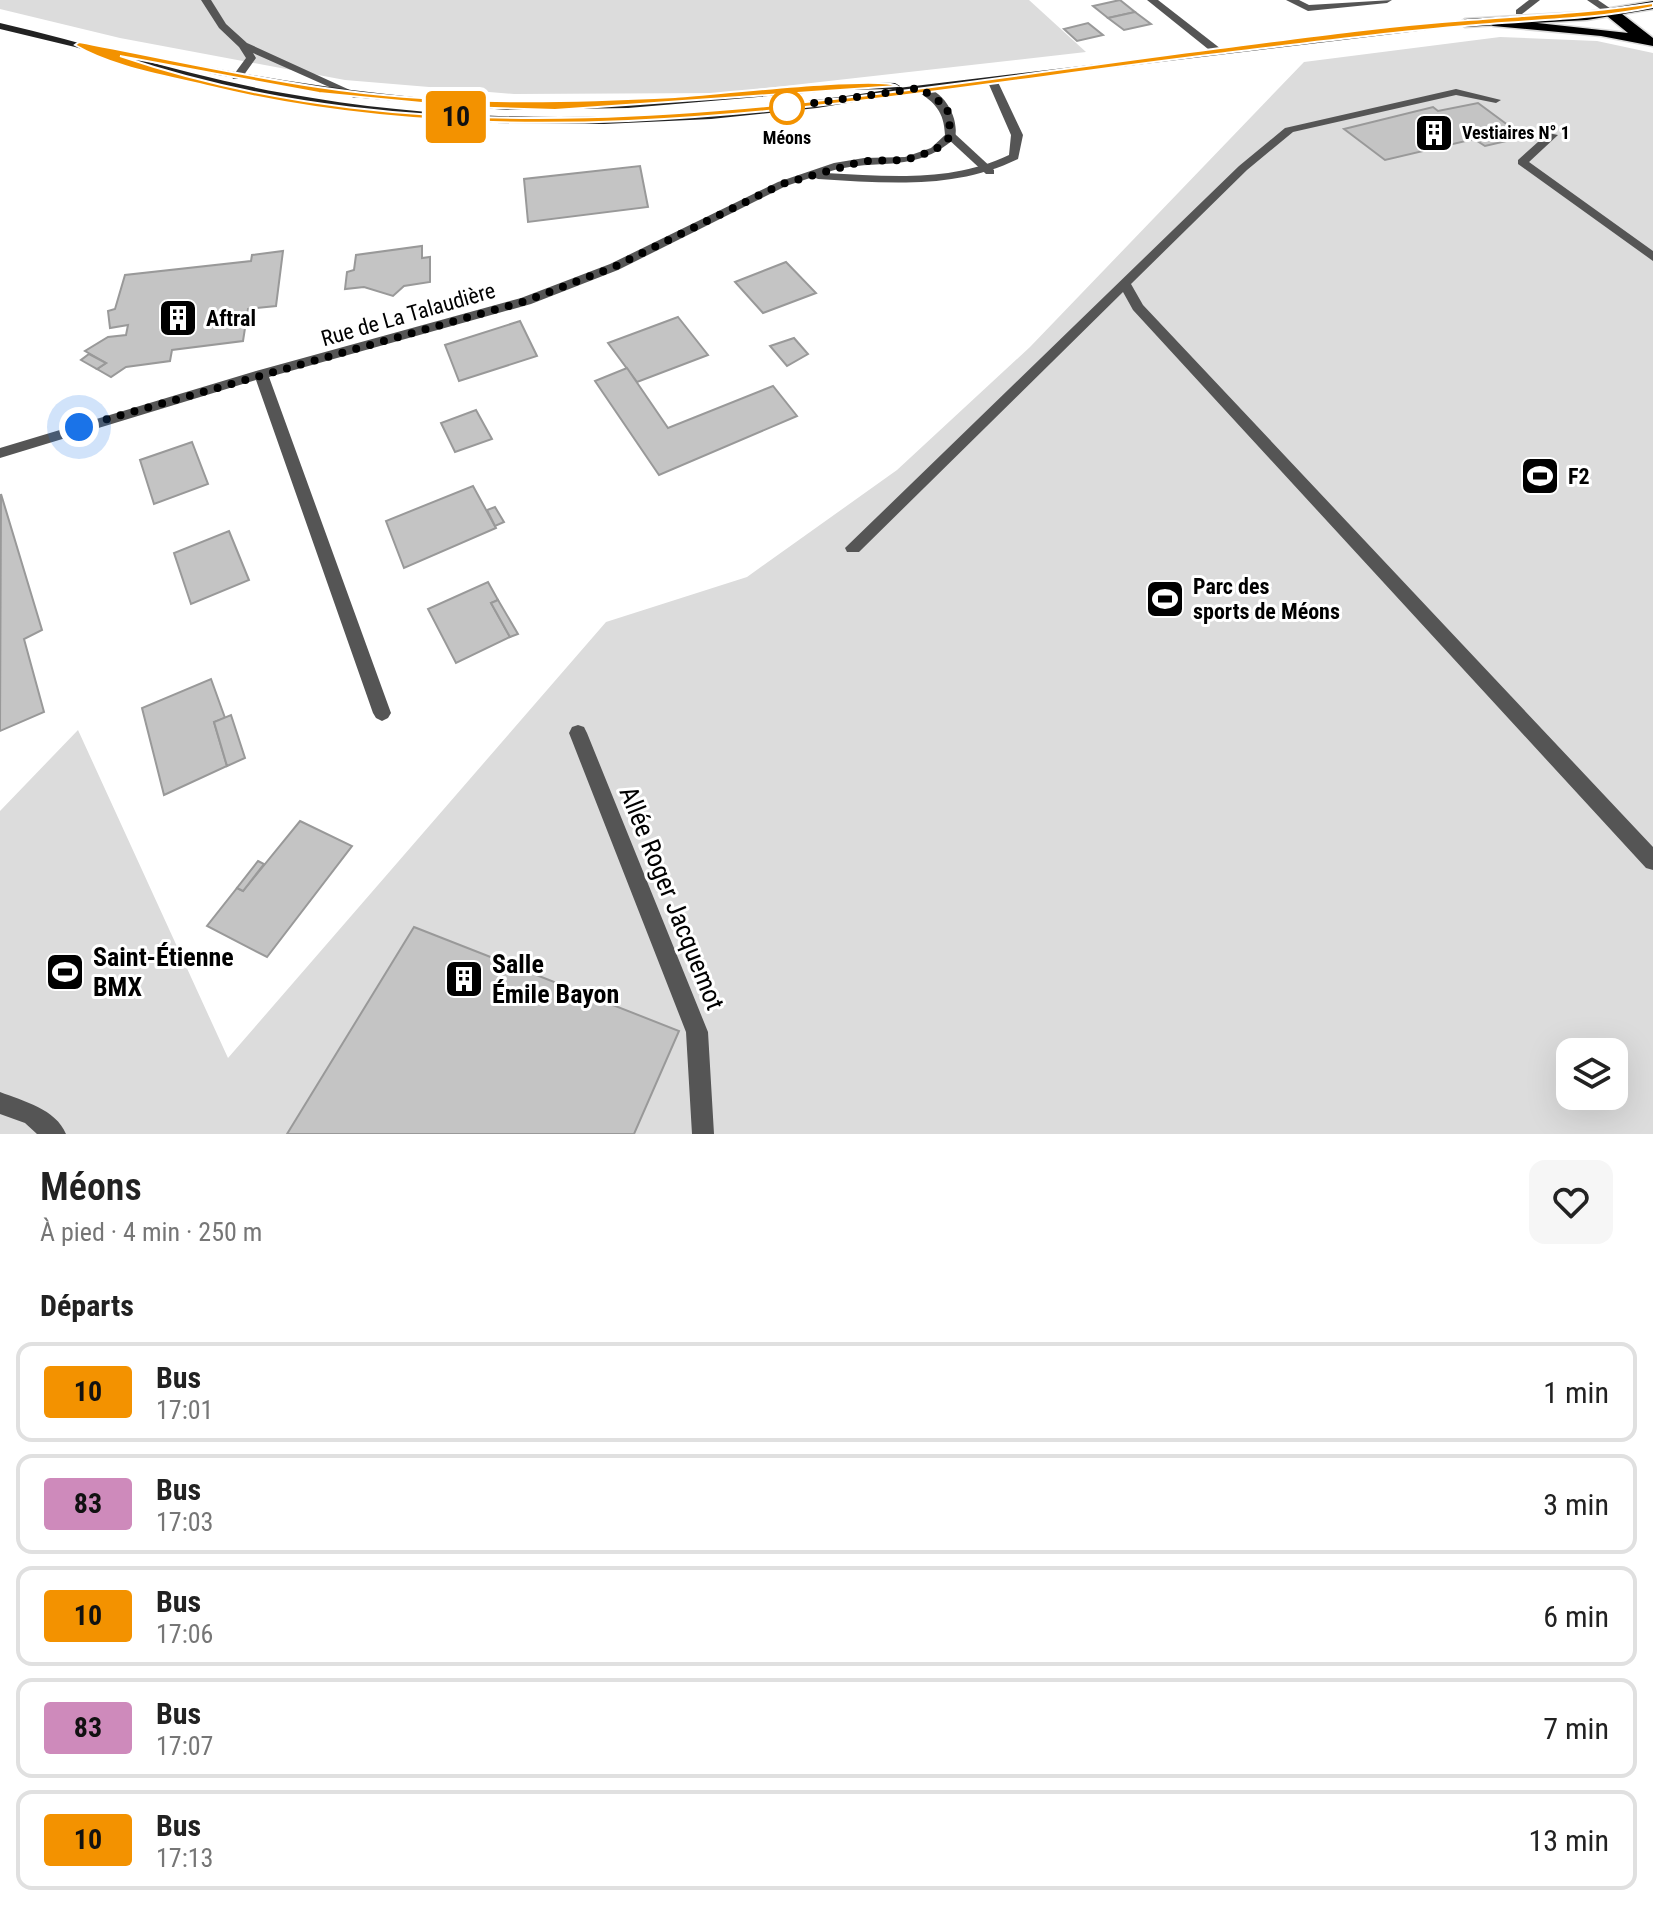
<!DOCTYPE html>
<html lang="fr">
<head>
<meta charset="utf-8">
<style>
	body { margin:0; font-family:"Roboto Condensed",sans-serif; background:#f6f6f6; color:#222; height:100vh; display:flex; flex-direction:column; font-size:30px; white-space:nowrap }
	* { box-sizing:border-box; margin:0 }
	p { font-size:26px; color:#767676 }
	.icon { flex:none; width:44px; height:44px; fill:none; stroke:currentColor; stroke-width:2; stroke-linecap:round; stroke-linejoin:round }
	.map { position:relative; height:1134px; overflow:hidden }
	.panel { display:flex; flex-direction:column; background:#fff; flex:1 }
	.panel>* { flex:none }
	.badge { padding:0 16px; border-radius:6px; font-size:28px; line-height:52px }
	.buttons { position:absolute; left:1556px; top:1038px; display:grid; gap:16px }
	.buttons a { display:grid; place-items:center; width:72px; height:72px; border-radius:16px; background:#fff; box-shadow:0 8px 32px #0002; font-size:40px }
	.you { position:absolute; width:40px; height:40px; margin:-20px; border:6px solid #fff; border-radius:50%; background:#1a73e8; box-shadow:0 0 0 12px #1a73e833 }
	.map>.badge { position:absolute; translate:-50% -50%; box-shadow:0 0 0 4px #fff }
	h2 { padding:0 40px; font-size:30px; line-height:72px }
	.round { display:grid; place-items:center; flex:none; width:84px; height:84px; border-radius:16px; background:#f6f6f6 }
	.overview { display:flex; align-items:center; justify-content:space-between; height:136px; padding:0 40px }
	h1 { font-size:38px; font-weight:600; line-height:60px }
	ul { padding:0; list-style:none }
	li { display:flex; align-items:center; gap:24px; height:100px; margin:0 16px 12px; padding:0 24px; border:4px solid #e0e0e0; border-radius:16px }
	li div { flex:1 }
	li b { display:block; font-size:30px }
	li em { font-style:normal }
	li .badge { min-width:88px; font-weight:700; text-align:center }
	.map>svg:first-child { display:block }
	.green { fill:#dcdcdc; fill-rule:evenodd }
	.building { fill:#c4c4c4; stroke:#999; stroke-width:2 }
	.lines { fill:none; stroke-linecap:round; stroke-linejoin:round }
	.primary-casing { stroke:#dbdbdb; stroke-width:3 }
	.highway-casing { stroke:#dbdbdb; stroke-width:3 }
	.lane { fill:#555; fill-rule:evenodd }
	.street { fill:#555; fill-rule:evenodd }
	.secondary { fill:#222; fill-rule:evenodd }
	.primary { fill:#000; fill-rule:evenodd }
	.highway { fill:#000; fill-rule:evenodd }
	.line { fill:#f39200; stroke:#fff; stroke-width:2 }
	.walk { stroke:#000; stroke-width:8; stroke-dasharray:0 14.4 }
	.stop-dot { fill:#fff; stroke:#f39200; stroke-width:4 }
	.labels { text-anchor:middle; stroke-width:6; stroke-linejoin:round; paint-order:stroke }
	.far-poi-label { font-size:18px; font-weight:bold; fill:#000; stroke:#fff; text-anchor:start }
	.far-stop-label { font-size:18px; font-weight:bold; fill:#000; stroke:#fff }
	.street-label { font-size:22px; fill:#000; stroke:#fff }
	.poi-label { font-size:22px; font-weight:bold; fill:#000; stroke:#fff; text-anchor:start }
	.near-street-label { font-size:26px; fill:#000; stroke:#fff }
	.near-poi-label { font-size:26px; font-weight:bold; fill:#000; stroke:#fff; text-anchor:start }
</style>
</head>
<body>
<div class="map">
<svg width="1653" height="1134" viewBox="0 0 1653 1134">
	<rect width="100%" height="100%" fill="#fff"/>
	<g class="green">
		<polygon points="0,0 1029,0 1086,52 722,93 514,94 345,80 120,38 0,9"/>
		<path d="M 1500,37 L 1597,41 L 1653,53 L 1653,1134 L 0,1134 L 0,811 L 78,730 L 228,1058 L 606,622 L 747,577 L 897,470 L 1030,347 L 1304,62 ZM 1570,1052 L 1614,1052 L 1614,1096 L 1570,1096 Z"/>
	</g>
	<g class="building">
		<polygon points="1120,0 1135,12 1108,18 1093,6"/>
		<polygon points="1135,12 1151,24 1124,30 1108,18"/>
		<polygon points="1088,23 1103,35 1077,41 1064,29"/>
		<polygon points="1478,103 1524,137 1485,146 1474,139 1385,160 1344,129 1433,107 1438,111"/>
		<polygon points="640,166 648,207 528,222 524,179"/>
		<polygon points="422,246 422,258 430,257 430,282 404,286 393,296 364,287 345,289 347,272 354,270 356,255"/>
		<polygon points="283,251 276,306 248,309 243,341 172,350 170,361 126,367 111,377 97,369 106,363 85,351 108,337 126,335 128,325 110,328 108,311 115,309 125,275 251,261 252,255"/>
		<polygon points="786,262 816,293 763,313 735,282"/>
		<polygon points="678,317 708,355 637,382 608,343"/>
		<polygon points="520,321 537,356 459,381 445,345"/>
		<polygon points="794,338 808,354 787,366 770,346"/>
		<polygon points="89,354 106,363 97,369 81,360"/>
		<polygon points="627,368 668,428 773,386 797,416 659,475 595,381"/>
		<polygon points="476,410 492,439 455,452 441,423"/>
		<polygon points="192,442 208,484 154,504 140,460"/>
		<polygon points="473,486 496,528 404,568 386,521"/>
		<polygon points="1,494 42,630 24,639 44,712 0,731"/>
		<polygon points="495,507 504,522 495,526 487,510"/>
		<polygon points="229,531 249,580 191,604 174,553"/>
		<polygon points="488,582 498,600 491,603 510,637 456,663 428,609"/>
		<polygon points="498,600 518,634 510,637 491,603"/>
		<polygon points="211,679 225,718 214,722 227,766 164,795 142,708"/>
		<polygon points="231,715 245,758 227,766 214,722"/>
		<polygon points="300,821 352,846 267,957 207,926 237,888 243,891"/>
		<polygon points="258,861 264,864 243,891 237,888"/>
		<polygon points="414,927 679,1031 634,1134 287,1134"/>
	</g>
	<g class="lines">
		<g class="primary-casing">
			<polygon id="primary" points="1653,1 1653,9 1587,20 1465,27 1459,23 1465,19 1587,12"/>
		</g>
		<g class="highway-casing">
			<polygon id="highway" points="1607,10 1617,10 1653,38 1653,46 1601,36 1493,26 1486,22 1493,18 1628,33 1607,16"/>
		</g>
		<g class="lane">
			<polygon points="201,0 211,0 226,24 247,43 363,96 354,98 253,53 256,58 241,79 233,79 232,77 246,58 239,47 219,28"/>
			<polygon points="1286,0 1299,0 1309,5 1392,0 1387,3 1308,11"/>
			<polygon points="1456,89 1501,100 1496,103 1456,95 1293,132 1247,170 1131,284 1143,305 1653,847 1653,870 1646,868 1133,310 1123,292 859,552 847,552 845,548 1239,166 1285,128"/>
			<polygon points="1548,133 1558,135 1529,162 1653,251 1653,261 1518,164 1518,160"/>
			<polygon points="947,134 955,134 994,170 994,174 986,174 947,138"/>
			<path d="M 0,1092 C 23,1101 56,1109 66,1134 L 37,1134 L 25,1123 L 0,1114 Z"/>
		</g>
		<g class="street">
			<polygon points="1147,0 1158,0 1221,49 1221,53 1213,53"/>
			<polygon points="1529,0 1540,0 1522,14 1516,14 1516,10"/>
			<polygon points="1587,0 1598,0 1617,13 1609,15"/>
			<path d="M 988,78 L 997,80 L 1023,135 L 1018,159 C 954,190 887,183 818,179 L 813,177 L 786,186 L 618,270 L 531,304 L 269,377 L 391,713 L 388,718 L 382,721 L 376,718 L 373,713 L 256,380 L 0,458 L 0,448 L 256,371 L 521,298 L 610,264 L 778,182 L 834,163 L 864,158 L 905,157 L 931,148 L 945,135 C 944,111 935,103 916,90 L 916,86 C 941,85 960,116 955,138 C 913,176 873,156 825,173 C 888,176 950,183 1009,155 L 1011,135 L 987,80 Z"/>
			<polygon points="578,725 584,727 587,733 708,1032 714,1134 692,1134 686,1032 569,733 572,727"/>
		</g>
		<path class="secondary" d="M 1465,20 L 1468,21 L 1468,25 L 920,91 L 817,108 L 711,119 L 604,124 L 496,123 L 389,115 L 284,100 L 176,77 L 75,47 L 0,29 L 0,23 C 95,45 187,76 283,93 C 484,130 692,121 893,89 L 840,90 L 628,108 L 507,110 L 362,98 L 218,75 L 165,63 L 170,60 C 305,86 442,107 580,103 C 637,102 693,98 750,93 C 798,89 846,81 895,83 L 900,86 L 898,88 Z"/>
		<use href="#primary" class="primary"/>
		<use href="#highway" class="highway"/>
	</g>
	<path class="line" d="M 1653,3 L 1653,7 C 1593,20 1529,20 1465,26 C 1382,33 1300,44 1217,54 C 886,94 544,167 212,87 C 168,76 114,68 75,45 L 79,42 C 159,57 238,75 318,87 C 436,105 556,103 675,97 C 709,95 880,75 897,86 L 555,110 L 463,107 L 319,93 L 120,56 C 468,175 858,94 1213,49 C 1297,38 1383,26 1468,20 C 1530,15 1591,13 1653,3 Z"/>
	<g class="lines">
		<polyline class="walk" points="79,427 526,301 614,267 782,184 864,161 906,160 935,150 951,136 947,107 920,88 787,107"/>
	</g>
	<defs>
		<g id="building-square" transform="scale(2)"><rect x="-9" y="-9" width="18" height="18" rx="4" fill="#000" stroke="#fff"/><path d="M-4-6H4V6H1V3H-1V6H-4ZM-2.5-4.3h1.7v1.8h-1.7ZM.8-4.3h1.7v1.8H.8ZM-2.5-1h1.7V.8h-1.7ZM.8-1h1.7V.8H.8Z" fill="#fff"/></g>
		<g id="stadium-square" transform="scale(2)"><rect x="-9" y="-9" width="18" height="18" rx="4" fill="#000" stroke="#fff"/><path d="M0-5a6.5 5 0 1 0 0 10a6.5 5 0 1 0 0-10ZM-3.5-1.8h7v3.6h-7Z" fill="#fff"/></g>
	</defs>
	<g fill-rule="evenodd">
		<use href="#building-square" x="1434" y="133"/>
		<use href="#building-square" x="178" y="318"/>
		<use href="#stadium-square" x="1540" y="476"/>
		<use href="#stadium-square" x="1165" y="599"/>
		<use href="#stadium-square" x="65" y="972"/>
		<use href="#building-square" x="464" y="979"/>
	</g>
	<circle class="stop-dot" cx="787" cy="107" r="16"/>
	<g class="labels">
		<g class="far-poi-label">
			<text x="1462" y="139">Vestiaires N° 1</text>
		</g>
		<g class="far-stop-label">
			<text x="787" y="144">Méons</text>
		</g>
		<g class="street-label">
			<text transform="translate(408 314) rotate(-16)" y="8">Rue de La Talaudière</text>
		</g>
		<g class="poi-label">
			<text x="206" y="326">Aftral</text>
			<text x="1568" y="484">F2</text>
			<text x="1193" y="594">Parc des<tspan x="1193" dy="25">sports de Méons</tspan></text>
		</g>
		<g class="near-street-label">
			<text transform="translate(672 898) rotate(68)" y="9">Allée Roger Jacquemot</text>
		</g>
		<g class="near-poi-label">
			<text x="93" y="966">Saint-Étienne<tspan x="93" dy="30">BMX</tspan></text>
			<text x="492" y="973">Salle<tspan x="492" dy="30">Émile Bayon</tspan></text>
		</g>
	</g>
</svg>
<div class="buttons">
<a><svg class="icon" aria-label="layers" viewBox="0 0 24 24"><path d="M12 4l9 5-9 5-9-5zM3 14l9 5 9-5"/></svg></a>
</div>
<div class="you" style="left:79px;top:427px"></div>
<b class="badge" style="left:456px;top:117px;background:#f39200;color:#111">10</b>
</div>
<section class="panel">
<div class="overview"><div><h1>Méons</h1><p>À pied · 4 min · 250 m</p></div><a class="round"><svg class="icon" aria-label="heart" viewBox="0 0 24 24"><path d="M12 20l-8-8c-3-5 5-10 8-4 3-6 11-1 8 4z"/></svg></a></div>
<h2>Départs</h2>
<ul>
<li><span class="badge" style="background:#f39200;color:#111">10</span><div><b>Bus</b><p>17:01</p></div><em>1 min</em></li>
<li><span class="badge" style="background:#ce8abb;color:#111">83</span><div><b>Bus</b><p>17:03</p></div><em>3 min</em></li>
<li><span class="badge" style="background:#f39200;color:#111">10</span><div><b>Bus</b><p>17:06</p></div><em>6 min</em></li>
<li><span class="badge" style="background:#ce8abb;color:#111">83</span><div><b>Bus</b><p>17:07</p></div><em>7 min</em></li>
<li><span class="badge" style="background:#f39200;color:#111">10</span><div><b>Bus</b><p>17:13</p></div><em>13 min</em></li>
</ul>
</section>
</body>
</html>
